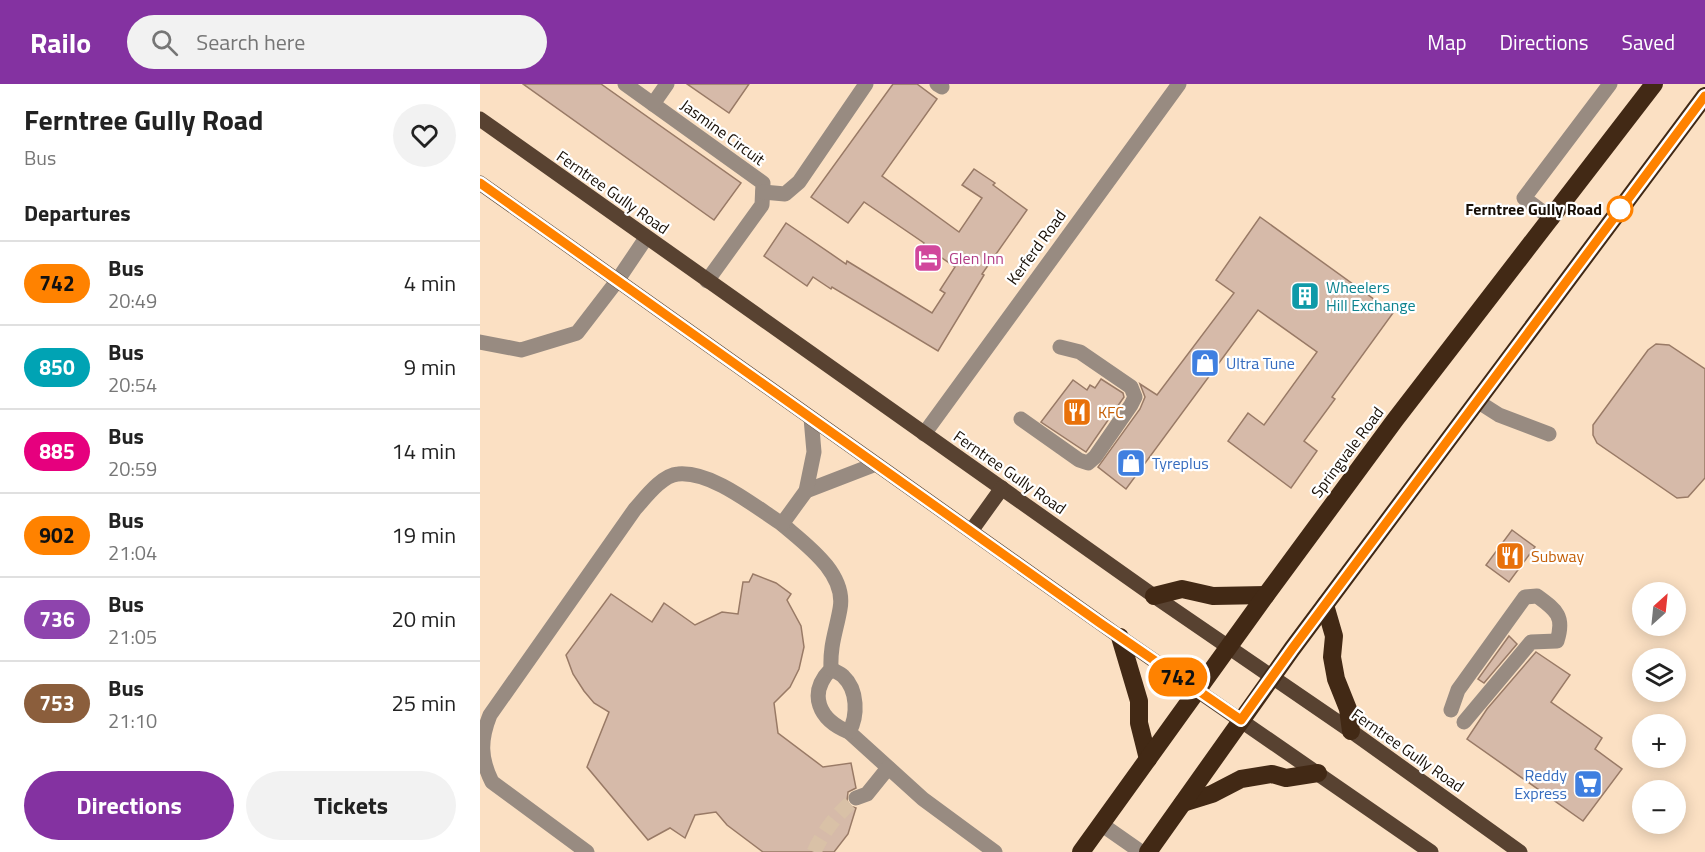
<!DOCTYPE html>
<html lang="en">
<head>
<meta charset="utf-8">
<style>
	body { margin:0; font-family:"Titillium Web",sans-serif; background:#f2f2f2; color:#222; height:100vh; display:flex; flex-direction:column; font-size:22px; white-space:nowrap }
	* { box-sizing:border-box; margin:0 }
	p { font-size:20px; color:#767676 }
	.icon { flex:none; width:33px; height:33px; fill:none; stroke:currentColor; stroke-width:2; stroke-linecap:round; stroke-linejoin:round }
	.map { position:relative; flex:1; overflow:hidden }
	.drawer { display:flex; flex-direction:column; background:#fff; width:480px }
	.drawer>* { flex:none }
	.badge { padding:0 12px; border-radius:20px; font-size:21px; line-height:39px }
	.needle { width:39px; rotate:27deg }
	.buttons { position:absolute; left:1152px; top:498px; display:grid; gap:12px }
	.buttons a { display:grid; place-items:center; width:54px; height:54px; border-radius:50%; background:#fff; box-shadow:0 3px 15px #0003; font-size:30px }
	.map>.badge { position:absolute; translate:-50% -50%; box-shadow:0 0 0 3px #fff }
	h2 { padding:0 24px; font-size:22px; line-height:54px }
	.round { display:grid; place-items:center; flex:none; width:63px; height:63px; border-radius:32px; background:#f2f2f2 }
	.headline { display:flex; align-items:center; justify-content:space-between; height:102px; padding:0 24px }
	h1 { font-size:28px; font-weight:700; line-height:45px }
	.primary-button { display:flex; gap:12px; margin-top:auto; padding:12px 24px }
	.primary-button a { flex:1; height:69px; border-radius:36px; background:#8432a1; color:#fff; font-size:24px; font-weight:700; line-height:69px; text-align:center }
	.primary-button a+a { background:#f2f2f2; color:#222 }
	ul { padding:0; list-style:none }
	li { display:flex; align-items:center; gap:18px; height:84px; padding:0 24px; border-top:2px solid #e0e0e0 }
	li div { flex:1 }
	li b { display:block; font-size:22px }
	li em { font-style:normal }
	li .badge { min-width:66px; font-weight:700; text-align:center }
	header { display:flex; align-items:center; gap:36px; box-sizing:border-box; height:84px; padding:0 30px; background:#8432a1; color:#fff }
	header strong { font-size:28px }
	nav { display:flex; gap:33px; margin-inline-start:auto; font-size:21px }
	.search { width:420px; height:54px; background:#f2f2f2; display:flex; align-items:center; gap:15px; box-sizing:border-box; padding:0 21px; border-radius:33px; color:#767676; font-size:22px }
	main { display:flex; flex:1; min-height:0 }
	.map>svg:first-child { display:block }
	.building { fill:#d6baa9; stroke:#997a66; stroke-width:1.5 }
	.lines { fill:none; stroke-linecap:round; stroke-linejoin:round }
	.minor-tunnel { stroke:#d9c1a7; stroke-width:15; stroke-dasharray:15 8; stroke-linecap:butt }
	.minor { stroke:#988b81; stroke-width:15 }
	.major { stroke:#584231; stroke-width:15 }
	.highway { stroke:#422915; stroke-width:18 }
	.line-casing { stroke:#fff; stroke-width:14 }
	.line { stroke:#ff8200; stroke-width:9 }
	.stop-dot { fill:#fff; stroke:#ff8200; stroke-width:3 }
	.labels { text-anchor:middle; stroke-width:4.5; stroke-linejoin:round; paint-order:stroke }
	.street-label { font-size:16px; fill:#180f06; stroke:#fff }
	.stop-label { font-size:16px; font-weight:bold; fill:#180f06; stroke:#fff; text-anchor:end }
	.hotel-label { font-size:16px; fill:#b23c85; stroke:#fff; text-anchor:start }
	.culture-label { font-size:16px; fill:#0d838f; stroke:#fff; text-anchor:start }
	.shop-label { font-size:16px; fill:#366cbe; stroke:#fff; text-anchor:start }
	.food-label { font-size:16px; fill:#c56008; stroke:#fff; text-anchor:start }
</style>
</head>
<body>
<header>
<strong>Railo</strong>
<div class="search"><svg class="icon" aria-label="search" viewBox="0 0 24 24"><circle cx="10" cy="10" r="6"/><path d="M15 15l6 6"/></svg>Search here</div>
<nav><a>Map</a><a>Directions</a><a>Saved</a></nav>
</header>
<main>
<section class="drawer">
<div class="headline"><div><h1>Ferntree Gully Road</h1><p>Bus</p></div><a class="round"><svg class="icon" aria-label="heart" viewBox="0 0 24 24"><path d="M12 20l-8-8c-3-5 5-10 8-4 3-6 11-1 8 4z"/></svg></a></div>
<h2>Departures</h2>
<ul>
<li><span class="badge" style="background:#ff8200;color:#111">742</span><div><b>Bus</b><p>20:49</p></div><em>4 min</em></li>
<li><span class="badge" style="background:#00a3b4;color:#fff">850</span><div><b>Bus</b><p>20:54</p></div><em>9 min</em></li>
<li><span class="badge" style="background:#e6007e;color:#fff">885</span><div><b>Bus</b><p>20:59</p></div><em>14 min</em></li>
<li><span class="badge" style="background:#ff8200;color:#111">902</span><div><b>Bus</b><p>21:04</p></div><em>19 min</em></li>
<li><span class="badge" style="background:#8e44ad;color:#fff">736</span><div><b>Bus</b><p>21:05</p></div><em>20 min</em></li>
<li><span class="badge" style="background:#8b5e3c;color:#fff">753</span><div><b>Bus</b><p>21:10</p></div><em>25 min</em></li>
</ul>
<div class="primary-button"><a>Directions</a><a>Tickets</a></div>
</section>
<div class="map">
<svg width="1225" height="768" viewBox="0 0 1225 768">
	<rect width="100%" height="100%" fill="#fbe0c3"/>
	<g class="building">
		<polygon points="43,0 121,0 261,99 234,136"/>
		<polygon points="207,0 269,0 249,29"/>
		<polygon points="413,0 437,0 457,15 402,92 479,148 502,114 482,101 494,85 515,99 513,101 547,126 502,190 504,191 458,267 352,203 351,205 333,193 327,202 284,172 306,139 366,180 367,177 452,229 465,209 460,206 475,183 443,161 444,159 384,118 368,139 331,113"/>
		<polygon points="780,133 913,229 852,313 855,315 824,357 837,367 811,404 748,357 768,329 784,341 837,268 778,226 646,405 618,383 660,325 665,313 660,300 677,311 754,209 736,196"/>
		<polygon points="1176,260 1189,261 1225,285 1225,394 1208,413 1197,414 1117,359 1113,351 1113,341 1168,266"/>
		<polygon points="621,295 643,309 644,313 606,368 561,338 593,296 607,306 610,301 615,304"/>
		<polygon points="1032,446 1055,463 1029,498 1006,481"/>
		<polygon points="273,490 296,499 311,510 307,516 321,542 324,563 319,585 310,603 294,619 298,649 343,683 371,679 376,704 368,708 367,717 370,722 376,724 368,750 354,768 283,768 247,741 236,728 215,731 205,754 190,744 168,756 107,683 129,628 114,619 104,607 93,590 86,571 131,510 172,538 184,519 215,541 242,528 258,530 263,498 269,498"/>
		<polygon points="1029,552 1037,560 1004,599 998,595"/>
		<polygon points="1056,568 1090,591 1071,618 1122,654 1115,665 1142,685 1103,737 987,655 1007,625"/>
	</g>
	<g class="lines">
		<path class="minor-tunnel" d="M 334,768 C 344,746 358,729 376,714"/>
		<g class="minor">
			<polyline points="145,0 283,99 282,121 227,197"/>
			<polyline points="457,0 462,3"/>
			<polyline points="173,20 187,0"/>
			<polyline points="283,108 305,110 319,98 386,0"/>
			<polyline points="1072,135 1044,114 1130,0"/>
			<polyline points="0,258 41,266 97,249 137,197 166,154"/>
			<polyline points="997,317 1019,331 1069,350"/>
			<polyline points="541,335 599,376 608,379 615,373 651,321 655,313 651,303 600,268 580,263"/>
			<polyline points="444,350 699,0"/>
			<polyline points="326,407 396,380"/>
			<path d="M 302,440 C 325,460 367,489 360,525 C 356,548 350,560 351,585 C 327,610 339,636 369,648 L 443,715 L 515,768"/>
			<path d="M 351,585 C 354,587 360,589 363,592 C 378,606 378,632 369,648"/>
			<path d="M 971,626 L 978,606 L 1045,513 L 1057,512 C 1076,526 1085,532 1077,557 L 1051,558 L 984,638"/>
			<polyline points="376,714 387,710 408,684"/>
			<polyline points="621,740 661,768"/>
			<path d="M 107,768 L 12,698 C 0,674 0,656 10,631 L 155,425 C 165,414 182,391 198,390 C 232,387 274,422 302,440 L 326,407 L 334,368 L 331,334"/>
		</g>
		<g class="major">
			<polyline points="0,35 674,512 871,647 1040,768"/>
			<polyline points="0,99 640,553 951,768"/>
			<polyline points="491,447 522,404"/>
		</g>
		<g class="highway">
			<polyline points="674,512 702,505 733,512 786,511"/>
			<polyline points="845,521 854,552 852,573 856,595 868,625 871,647"/>
			<polyline points="640,553 659,617 659,639 668,675"/>
			<polyline points="703,719 732,710 761,695 792,690 806,694 838,689"/>
			<polyline points="601,768 786,511 915,336 1174,0"/>
			<polyline points="668,768 812,565 1225,12"/>
		</g>
	</g>
	<g class="lines">
		<g class="line-casing">
			<polyline id="line" points="0,99 620,539 761,636 812,565 1225,12"/>
		</g>
		<use href="#line" class="line"/>
	</g>
	<defs>
		<g id="hotel-square" transform="scale(1.5)"><rect x="-9" y="-9" width="18" height="18" rx="4" fill="#d1479c" stroke="#fff"/><path d="M-6-4.5h1.5V1H6V5H4.5V3h-9V5H-6ZM-4 0a1.8 1.8 0 1 1 3.6 0ZM.5 0V-2.5h3Q6-2.5 6 0Z" fill="#fff"/></g>
		<g id="building-square" transform="scale(1.5)"><rect x="-9" y="-9" width="18" height="18" rx="4" fill="#0f9aa8" stroke="#fff"/><path d="M-4-6H4V6H1V3H-1V6H-4ZM-2.5-4.3h1.7v1.8h-1.7ZM.8-4.3h1.7v1.8H.8ZM-2.5-1h1.7V.8h-1.7ZM.8-1h1.7V.8H.8Z" fill="#fff"/></g>
		<g id="shop-square" transform="scale(1.5)"><rect x="-9" y="-9" width="18" height="18" rx="4" fill="#3f7fe0" stroke="#fff"/><path d="M-5-2.5h2.3a2.7 3.5 0 0 1 5.4 0H5L5.5 6h-11ZM-1.5-2.5h3a1.5 2.3 0 0 0-3 0Z" fill="#fff"/></g>
		<g id="restaurant-square" transform="scale(1.5)"><rect x="-9" y="-9" width="18" height="18" rx="4" fill="#e8710a" stroke="#fff"/><path d="M-5-6h1v4h1v-4h1v4h1v-4h1v5L-1.5 .5V6h-2V.5L-5-1ZM5-6V6H3V1.5H1.5Q1.5-4 5-6Z" fill="#fff"/></g>
		<g id="supermarket-square" transform="scale(1.5)"><rect x="-9" y="-9" width="18" height="18" rx="4" fill="#3f7fe0" stroke="#fff"/><path d="M-6-5.5h2.5l.6 2H6L4.5 2H-2.5L-4.4-4H-6ZM-1.5 3.2a1.3 1.3 0 1 0 .1 0ZM3 3.2a1.3 1.3 0 1 0 .1 0Z" fill="#fff"/></g>
	</defs>
	<g fill-rule="evenodd">
		<use href="#hotel-square" x="448" y="174"/>
		<use href="#building-square" x="825" y="212"/>
		<use href="#shop-square" x="725" y="279"/>
		<use href="#restaurant-square" x="597" y="328"/>
		<use href="#shop-square" x="651" y="379"/>
		<use href="#restaurant-square" x="1030" y="472"/>
		<use href="#supermarket-square" x="1108" y="700"/>
	</g>
	<circle class="stop-dot" cx="1140" cy="125" r="12"/>
	<g class="labels">
		<g class="street-label">
			<text transform="translate(243 48) rotate(36)" y="6">Jasmine Circuit</text>
			<text transform="translate(133 108) rotate(35)" y="6">Ferntree Gully Road</text>
			<text transform="translate(556 163) rotate(-54)" y="6">Kerferd Road</text>
			<text transform="translate(867 368) rotate(-53)" y="6">Springvale Road</text>
			<text transform="translate(530 388) rotate(35)" y="6">Ferntree Gully Road</text>
			<text transform="translate(928 666) rotate(35)" y="6">Ferntree Gully Road</text>
		</g>
		<g class="stop-label">
			<text x="1122" y="131">Ferntree Gully Road</text>
		</g>
		<g class="hotel-label">
			<text x="469" y="180">Glen Inn</text>
		</g>
		<g class="culture-label">
			<text x="846" y="209">Wheelers<tspan x="846" dy="18">Hill Exchange</tspan></text>
		</g>
		<g class="shop-label">
			<text x="746" y="285">Ultra Tune</text>
			<text x="672" y="385">Tyreplus</text>
			<text x="1087" y="697" text-anchor="end">Reddy<tspan x="1087" dy="18">Express</tspan></text>
		</g>
		<g class="food-label">
			<text x="618" y="334">KFC</text>
			<text x="1051" y="478">Subway</text>
		</g>
	</g>
</svg>
<div class="buttons">
<a><svg class="needle" viewBox="-14 -14 28 28"><path d="M0-13l5 13h-10z" fill="#e53935"/><path d="M0 13l5-13h-10z" fill="#767676"/></svg></a>
<a><svg class="icon" aria-label="layers" viewBox="0 0 24 24"><path d="M12 4l9 5-9 5-9-5zM3 14l9 5 9-5"/></svg></a>
<a>+</a>
<a>−</a>
</div>
<b class="badge" style="left:698px;top:593px;background:#ff8200;color:#111">742</b>
</div>
</main>
</body>
</html>
